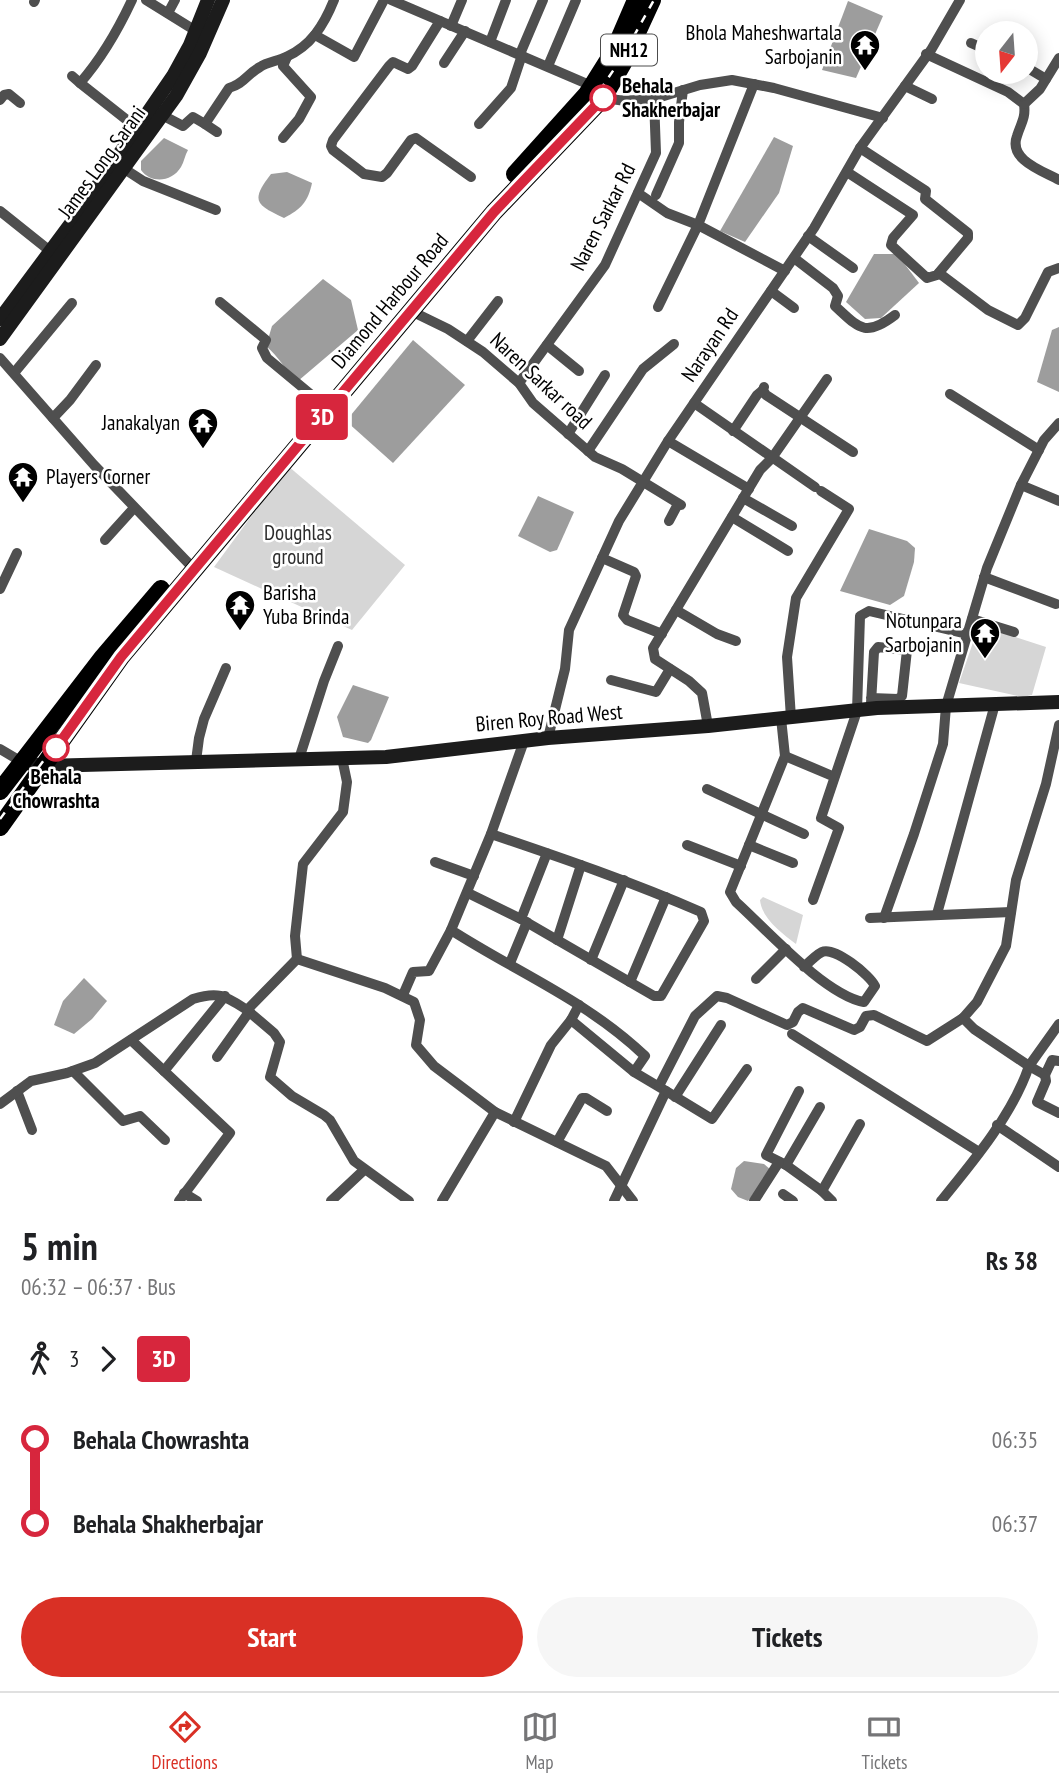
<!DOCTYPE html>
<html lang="en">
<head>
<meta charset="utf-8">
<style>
	body { margin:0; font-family:"PT Sans Narrow",sans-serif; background:#f6f6f6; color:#202124; height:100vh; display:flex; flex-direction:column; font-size:26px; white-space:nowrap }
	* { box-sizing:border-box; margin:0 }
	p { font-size:23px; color:#757577 }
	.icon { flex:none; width:38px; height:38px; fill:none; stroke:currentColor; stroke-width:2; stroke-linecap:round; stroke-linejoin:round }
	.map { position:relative; height:1201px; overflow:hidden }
	.panel { display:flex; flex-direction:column; background:#fff; flex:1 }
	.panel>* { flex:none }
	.badge { padding:0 14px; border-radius:5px; font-size:24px; line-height:46px }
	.needle { width:46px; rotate:197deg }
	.tools { position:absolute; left:975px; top:21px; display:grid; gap:14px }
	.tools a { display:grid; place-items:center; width:63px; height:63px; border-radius:50%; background:#fff; box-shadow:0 4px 18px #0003; font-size:35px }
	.map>.badge { position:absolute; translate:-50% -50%; box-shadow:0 0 0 4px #fff }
	.legs { display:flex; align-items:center; gap:10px; height:77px; padding:0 21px; font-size:23px }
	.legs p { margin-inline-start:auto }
	.head { display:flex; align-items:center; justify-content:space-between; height:119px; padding:0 21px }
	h1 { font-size:38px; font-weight:600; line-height:52px }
	.primary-button { display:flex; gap:14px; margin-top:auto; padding:14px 21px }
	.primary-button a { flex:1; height:80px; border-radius:42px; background:#d93025; color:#fff; font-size:28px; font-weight:600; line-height:80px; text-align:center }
	.primary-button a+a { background:#f6f6f6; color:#202124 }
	ul { padding:0 21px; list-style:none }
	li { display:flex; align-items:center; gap:24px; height:84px; font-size:26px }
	li i { display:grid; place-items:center; width:10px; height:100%; margin:0 9px; background:currentColor }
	li i::after { content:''; width:18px; height:18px; margin:-9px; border:5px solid; border-radius:50%; background:#fff }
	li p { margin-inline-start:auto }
	li:first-child i { background:linear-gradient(#0000 50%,currentColor 0) }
	li:last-child i { background:linear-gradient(currentColor 50%,#0000 0) }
	.dock { display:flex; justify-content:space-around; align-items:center; height:98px; border-top:2px solid #e0e0e0; background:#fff; font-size:19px; color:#757577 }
	.dock a { display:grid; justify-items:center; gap:4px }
	.dock .selected { color:#d93025 }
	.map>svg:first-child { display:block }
	.green { fill:#d6d6d6 }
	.water { fill:#9d9d9d }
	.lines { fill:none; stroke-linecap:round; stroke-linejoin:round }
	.street { stroke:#4f4f4f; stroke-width:10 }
	.secondary { stroke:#1c1c1c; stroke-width:14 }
	.highway { stroke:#000; stroke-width:18 }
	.rail-casing { stroke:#000; stroke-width:5 }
	.rail { stroke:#fff; stroke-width:2.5; stroke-dasharray:8; stroke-linecap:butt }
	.line-1-casing { stroke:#fff; stroke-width:16 }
	.line-1 { stroke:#d7263d; stroke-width:10 }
	.stop-1-dot { fill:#fff; stroke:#d7263d; stroke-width:3.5 }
	.labels { text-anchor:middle; stroke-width:5; stroke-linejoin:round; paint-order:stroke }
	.shield { fill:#fff; stroke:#4c4c4c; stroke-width:2 }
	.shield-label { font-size:19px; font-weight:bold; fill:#000 }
	.poi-label { font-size:21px; fill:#000; stroke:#fff; text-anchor:end }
	.stop-label { font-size:21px; font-weight:bold; fill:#000; stroke:#fff; text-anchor:start }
	.street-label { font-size:21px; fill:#000; stroke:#fff }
	.park-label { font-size:21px; fill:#2d2d2d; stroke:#fff }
</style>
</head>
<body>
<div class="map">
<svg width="1059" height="1201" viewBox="0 0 1059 1201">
	<rect width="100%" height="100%" fill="#fff"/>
	<g class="green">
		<polygon points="288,466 405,565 352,630 214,567"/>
		<polygon points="979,625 1046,647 1032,695 1023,697 959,683"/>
		<path d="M 763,897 L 803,915 L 796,944 C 782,933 762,919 760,900 Z"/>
	</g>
	<g class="water">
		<polygon points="848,1 883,16 856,78 822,70"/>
		<polygon points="774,137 793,146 779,193 745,242 720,231"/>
		<path d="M 164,138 L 188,150 C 185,155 184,162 181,167 C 172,182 151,184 141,170 L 141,161 Z"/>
		<path d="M 287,172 L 312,183 C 308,202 301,209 284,218 C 256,205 250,201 271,174 Z"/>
		<polygon points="874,254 897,254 919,283 881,318 865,319 846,302"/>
		<path d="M 323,279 L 351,300 L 358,330 L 298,381 C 285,370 279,357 266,346 L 272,326 Z"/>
		<polygon points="1059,327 1059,392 1037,382 1052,330"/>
		<polygon points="413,340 465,385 393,463 346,421"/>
		<polygon points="538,496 574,512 557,550 550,552 518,536"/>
		<polygon points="869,529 907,541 915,548 914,562 904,596 890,605 840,591"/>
		<polygon points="353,685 389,697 371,740 368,743 343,737 337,717"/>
		<polygon points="84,978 107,1001 92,1019 74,1034 54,1025 63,1001"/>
		<polygon points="744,1161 764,1164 771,1170 748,1201 738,1197 731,1189 736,1168"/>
	</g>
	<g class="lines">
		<g class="street">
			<path d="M 132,0 C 118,30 102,58 80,83 L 137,128"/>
			<polyline points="146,0 196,31"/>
			<path d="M 391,0 L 592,86 C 611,106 628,100 654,99 L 656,153 L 605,265 L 519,383"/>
			<polyline points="34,2 35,0"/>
			<polyline points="168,13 175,0"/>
			<polyline points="440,21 412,66 408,69 393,62 389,66 333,140 331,146 333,150 364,174 382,177 387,173 411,140 416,138 471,177"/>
			<polyline points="451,26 462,0"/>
			<polyline points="315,35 354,57 384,0"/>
			<polyline points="490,42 506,0"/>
			<polyline points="971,43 987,50"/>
			<polyline points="520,54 543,0"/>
			<path d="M 926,54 L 1008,92 L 1024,104 C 1026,118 1021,123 1017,136 C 1008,160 1043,171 1059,180"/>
			<polyline points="444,63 465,31"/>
			<polyline points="548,66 576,0"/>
			<polyline points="1026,67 1046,79"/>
			<polyline points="72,76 80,83"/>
			<polyline points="905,86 932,99"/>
			<polyline points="654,99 700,85 732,80 774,88 883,118"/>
			<polyline points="0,100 4,95 9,94 20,103"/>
			<polyline points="1024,104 1040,89 1059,58"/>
			<path d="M 162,115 L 183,126 L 193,117 L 205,124 L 229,88 C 244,84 247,74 260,67 C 267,62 278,61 286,57 C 311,46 324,25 334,0"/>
			<polyline points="205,124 217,132"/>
			<polyline points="479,124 511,88 522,55"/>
			<polyline points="283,138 299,119 311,97 283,66 287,57"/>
			<polyline points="123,168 143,181 216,210"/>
			<polyline points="847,172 913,215 893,238 891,245 927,278 937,275 968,238 968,233 925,199 926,191 860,148"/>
			<polyline points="638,193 667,213 698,225 785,271"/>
			<polyline points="656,195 679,143 679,122 683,90"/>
			<polyline points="0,211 55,255"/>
			<polyline points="808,236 853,268"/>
			<path d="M 794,258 L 833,288 L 838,296 L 835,306 C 859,328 865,338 895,315"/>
			<polyline points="939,273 988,310 1018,325 1025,318 1048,272 1059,268"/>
			<polyline points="771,291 794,308"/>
			<polyline points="220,302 266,340 262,348 267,358 320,402"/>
			<polyline points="658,307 698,225 754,84"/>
			<polyline points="411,311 448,329 483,352 519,383 533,403 595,457 622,469 681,505"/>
			<polyline points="467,341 498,301"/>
			<polyline points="547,345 579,371"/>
			<polyline points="0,358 94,465 194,569"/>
			<polyline points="14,373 72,303"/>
			<polyline points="764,387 763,390 766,395 853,452"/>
			<polyline points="950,394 1039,450"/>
			<polyline points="694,403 815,487"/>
			<polyline points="53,418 70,400 96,365"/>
			<polyline points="733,431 757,395 763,390"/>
			<polyline points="568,434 605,375"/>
			<polyline points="668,441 749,489"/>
			<polyline points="588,451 643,369 674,344"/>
			<polyline points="1021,485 1059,501"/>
			<polyline points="743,498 792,526"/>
			<polyline points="732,517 788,551"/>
			<polyline points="669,521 678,504"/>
			<polyline points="105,540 134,508"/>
			<polyline points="602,558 634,572 636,576 623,615 627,620 662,634"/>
			<polyline points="984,577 1056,604"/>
			<polyline points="0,589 17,553"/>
			<polyline points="676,610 717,634 736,641"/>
			<polyline points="972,619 1014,632"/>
			<polyline points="611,680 656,692 670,669"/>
			<polyline points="871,709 871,703 874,652 878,647 907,650 902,696 898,699 871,698"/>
			<path d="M 781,718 L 785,756 L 730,892 L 736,902 C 767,930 825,995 864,1002 L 875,986 C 870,975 834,946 822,952 C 816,955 809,962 804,967"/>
			<polyline points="791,718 787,657 796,598 849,509 821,491"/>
			<polyline points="708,726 702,693 689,681 655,659 653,648 760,470 772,458 827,379"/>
			<polyline points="548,738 565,669 569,630 619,521 668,441 814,228 860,148 931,50 960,0"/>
			<path d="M 524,741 L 491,834 L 451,930 C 518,973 586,1000 645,1056 L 634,1072 L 666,1091 L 614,1201"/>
			<polyline points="0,749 22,762"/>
			<polyline points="785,756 830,775"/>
			<polyline points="299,759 324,681 338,646"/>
			<polyline points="196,761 199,738 204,719 226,668"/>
			<polyline points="707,789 804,834"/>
			<path d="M 491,834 C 562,858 632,882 701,912 L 704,921 L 661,996 L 654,996 L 521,919 L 547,853"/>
			<polyline points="687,845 741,866"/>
			<polyline points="749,845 793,863"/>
			<polyline points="435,862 474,876"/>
			<polyline points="468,893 521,919"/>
			<polyline points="813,900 839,828 821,818 857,711 860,616 869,611 967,634"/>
			<polyline points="937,914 995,704"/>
			<polyline points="870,918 1011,912"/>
			<polyline points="884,918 914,834 943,744 946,706 987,568 1021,485 1044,440 1059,423"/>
			<polyline points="557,940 581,865"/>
			<polyline points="297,959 385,988 414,1002 420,1020 416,1045 434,1066 495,1112 606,1166 633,1201"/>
			<polyline points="297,959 295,936 303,864 343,812 347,782 342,758"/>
			<polyline points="591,960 624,880"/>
			<polyline points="510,963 527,922"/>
			<polyline points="756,979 786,949"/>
			<polyline points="630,982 666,897"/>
			<polyline points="403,995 413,972 429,971 451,930"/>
			<polyline points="247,1010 274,1033 280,1042 270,1077 292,1096 324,1115 330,1120 354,1161 409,1201"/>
			<polyline points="571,1020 634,1072"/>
			<polyline points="1059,1024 1029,1066 1045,1075 1052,1060 1059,1061"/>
			<polyline points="792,1034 979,1152"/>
			<polyline points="131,1040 164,1071"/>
			<polyline points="217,1057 249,1012"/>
			<polyline points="73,1071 123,1121 140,1116 165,1140"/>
			<polyline points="1045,1075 1046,1081 1037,1102 1059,1113"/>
			<polyline points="659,1086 695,1016 717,996 727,998 787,1025 793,1022 798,1012 803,1008 854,1030 860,1027 866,1016 874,1015 927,1041 963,1018"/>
			<polyline points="17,1091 32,1130"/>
			<polyline points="666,1091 712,1119 747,1069"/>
			<polyline points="799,1091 766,1155 786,1165 822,1191 860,1124"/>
			<polyline points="675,1097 721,1025"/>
			<path d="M 0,1104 L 31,1081 L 67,1073 L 95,1063 L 193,999 C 219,991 225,996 247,1010 L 297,959"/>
			<polyline points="514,1122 551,1045 571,1020 579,1005"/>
			<polyline points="997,1125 1059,1167"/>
			<polyline points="557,1142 582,1098 586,1098 607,1111"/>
			<polyline points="786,1165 820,1107"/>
			<polyline points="822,1191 832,1201"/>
			<polyline points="184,1193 197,1201"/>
			<polyline points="783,1194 793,1201"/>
			<polyline points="179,1201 230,1133 164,1071 225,996"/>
			<polyline points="331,1201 364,1170"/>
			<polyline points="442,1201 495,1112"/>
			<polyline points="754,1201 779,1162"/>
			<path d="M 941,1201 C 973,1162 1013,1114 1029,1066 L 974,1029 L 963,1018 L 977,1002 L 1006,946 L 1016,880 L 1046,784 L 1059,725"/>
		</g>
		<g class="secondary">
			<polyline points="0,319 81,210 173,76 190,45 208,0"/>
			<polyline points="0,339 176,96 200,53 223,0"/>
			<polyline points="22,762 43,766 386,757 548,738 708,726 877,708 1059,702"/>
		</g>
		<g class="highway">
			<polyline points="515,174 587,94 614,51 636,0"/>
			<polyline points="0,791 103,657 161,589"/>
			<polyline points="0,827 121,657 494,212 603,98 623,63 652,0"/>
		</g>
		<g class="rail-casing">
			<polyline id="rail" points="0,819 150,618 351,379 596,96 621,59 654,0"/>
		</g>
		<use href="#rail" class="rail"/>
	</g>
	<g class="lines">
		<g class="line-1-casing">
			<polyline id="line-1" points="56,748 121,657 265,485 494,212 603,98"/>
		</g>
		<use href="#line-1" class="line-1"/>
	</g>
	<defs>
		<g id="temple-pin" transform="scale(1.575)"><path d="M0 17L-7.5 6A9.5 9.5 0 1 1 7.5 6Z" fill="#000" stroke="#fff"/><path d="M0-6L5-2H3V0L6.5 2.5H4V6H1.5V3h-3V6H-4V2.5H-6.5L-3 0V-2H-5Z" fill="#fff"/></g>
	</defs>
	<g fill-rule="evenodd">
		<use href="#temple-pin" x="865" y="45"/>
		<use href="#temple-pin" x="203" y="423"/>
		<use href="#temple-pin" x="23" y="477"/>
		<use href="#temple-pin" x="240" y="605"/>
		<use href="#temple-pin" x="985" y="633"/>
	</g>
	<g class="stop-1-dot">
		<circle cx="603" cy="98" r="12"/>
		<circle cx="56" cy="748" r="12"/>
	</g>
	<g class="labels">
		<rect class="shield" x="601" y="34.5" width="56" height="31" rx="5"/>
		<g class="shield-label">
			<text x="629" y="57">NH12</text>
		</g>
		<g class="poi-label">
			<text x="842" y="40">Bhola Maheshwartala<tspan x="842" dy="24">Sarbojanin</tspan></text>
			<text x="180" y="430">Janakalyan</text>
			<text x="46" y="484" text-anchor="start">Players Corner</text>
			<text x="263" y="600" text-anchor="start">Barisha<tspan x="263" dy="24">Yuba Brinda</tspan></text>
			<text x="962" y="628">Notunpara<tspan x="962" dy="24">Sarbojanin</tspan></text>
		</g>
		<g class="stop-label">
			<text x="622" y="93">Behala<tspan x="622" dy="24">Shakherbajar</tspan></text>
			<text x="56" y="784" text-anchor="middle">Behala<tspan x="56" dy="24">Chowrashta</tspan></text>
		</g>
		<g class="street-label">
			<text transform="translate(102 162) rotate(-54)" y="7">James Long Sarani</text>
			<text transform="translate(603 217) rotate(-63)" y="7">Naren Sarkar Rd</text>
			<text transform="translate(390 301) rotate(-50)" y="7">Diamond Harbour Road</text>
			<text transform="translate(710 345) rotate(-56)" y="7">Narayan Rd</text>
			<text transform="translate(541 381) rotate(43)" y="7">Naren Sarkar road</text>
			<text transform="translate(549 718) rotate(-5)" y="7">Biren Roy Road West</text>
		</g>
		<g class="park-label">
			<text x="298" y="540">Doughlas<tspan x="298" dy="24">ground</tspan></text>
		</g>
	</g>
</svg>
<div class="tools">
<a><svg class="needle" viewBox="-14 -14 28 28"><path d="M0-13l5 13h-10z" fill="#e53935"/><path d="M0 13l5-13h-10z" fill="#757577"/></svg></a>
</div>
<b class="badge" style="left:322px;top:417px;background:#d7263d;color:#fff">3D</b>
</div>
<section class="panel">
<div class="head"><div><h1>5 min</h1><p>06:32 – 06:37 · Bus</p></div><b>Rs 38</b></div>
<div class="legs"><svg class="icon" aria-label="walk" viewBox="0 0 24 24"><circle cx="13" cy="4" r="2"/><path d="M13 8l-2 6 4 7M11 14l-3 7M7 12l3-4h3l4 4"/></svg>3<svg class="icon" aria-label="forward" viewBox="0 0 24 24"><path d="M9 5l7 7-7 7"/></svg><b class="badge" style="background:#d7263d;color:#fff">3D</b></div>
<ul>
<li><i style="color:#d7263d"></i><b>Behala Chowrashta</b><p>06:35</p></li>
<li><i style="color:#d7263d"></i><b>Behala Shakherbajar</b><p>06:37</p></li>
</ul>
<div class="primary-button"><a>Start</a><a>Tickets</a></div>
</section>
<nav class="dock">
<a class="selected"><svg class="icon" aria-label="directions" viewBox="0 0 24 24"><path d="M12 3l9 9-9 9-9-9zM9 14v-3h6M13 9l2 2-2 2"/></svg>Directions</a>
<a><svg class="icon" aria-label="map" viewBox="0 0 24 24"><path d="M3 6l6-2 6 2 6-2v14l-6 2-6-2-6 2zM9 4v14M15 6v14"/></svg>Map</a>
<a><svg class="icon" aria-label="tickets" viewBox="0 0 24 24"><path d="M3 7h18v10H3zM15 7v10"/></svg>Tickets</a>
</nav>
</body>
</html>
